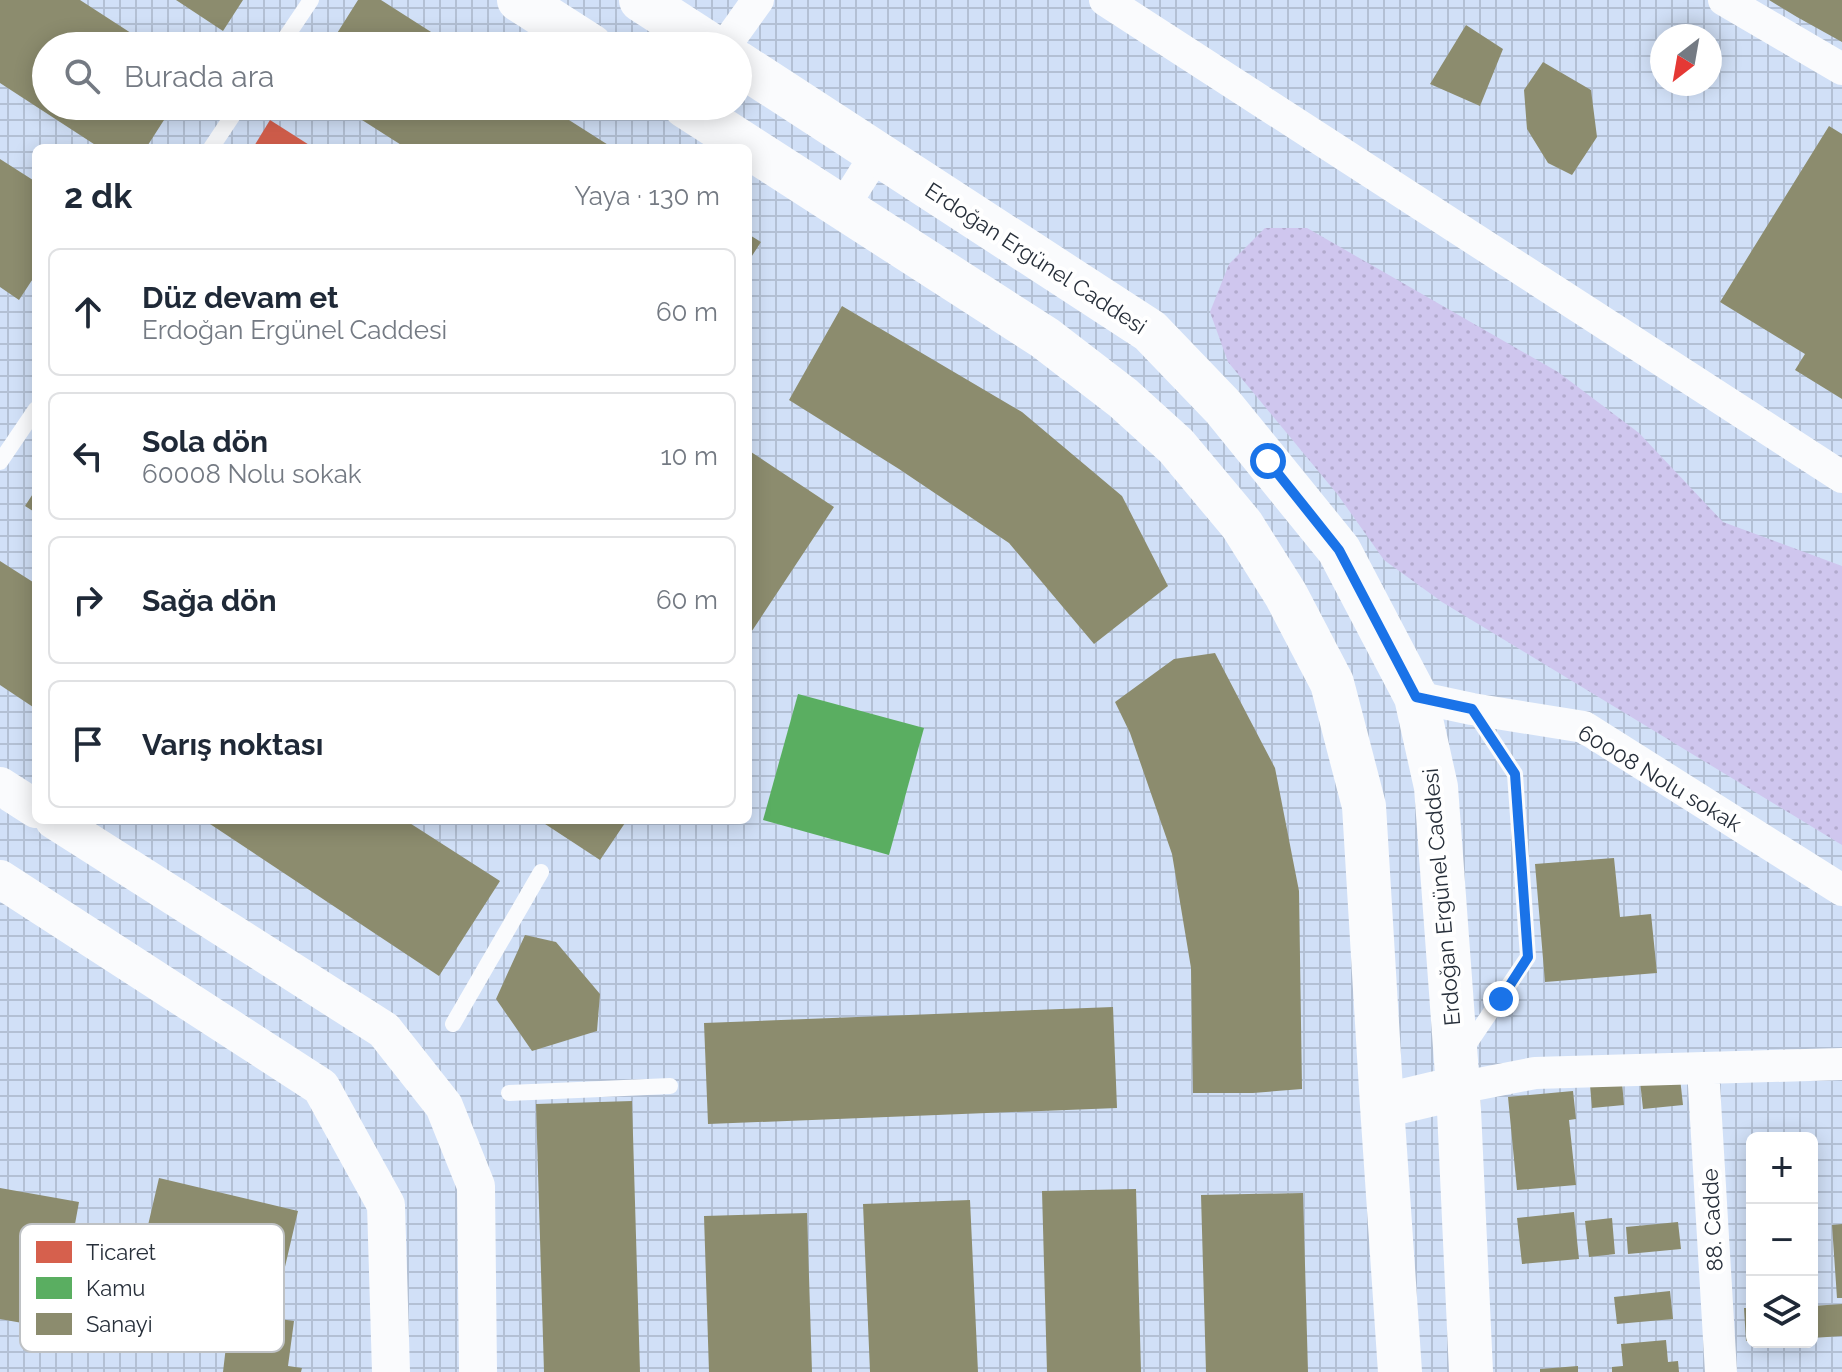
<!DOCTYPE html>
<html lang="tr">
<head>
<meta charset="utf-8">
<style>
	:root { --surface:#fff; --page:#f6f6f7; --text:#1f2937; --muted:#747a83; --line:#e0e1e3 }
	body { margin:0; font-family:Raleway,sans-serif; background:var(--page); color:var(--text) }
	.controls { position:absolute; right:24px; bottom:24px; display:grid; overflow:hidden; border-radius:12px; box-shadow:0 4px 20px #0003 }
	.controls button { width:72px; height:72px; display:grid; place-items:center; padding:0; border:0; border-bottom:2px solid var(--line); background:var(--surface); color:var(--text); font:40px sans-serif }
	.compass { position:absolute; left:1650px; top:24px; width:72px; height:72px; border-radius:50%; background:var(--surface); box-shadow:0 4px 20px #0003; rotate:211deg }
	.stop { position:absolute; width:24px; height:24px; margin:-18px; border:6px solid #1a73e8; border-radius:50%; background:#fff }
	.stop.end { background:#1a73e8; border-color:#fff; box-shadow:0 2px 8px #0008 }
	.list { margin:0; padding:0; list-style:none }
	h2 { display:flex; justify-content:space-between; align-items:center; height:104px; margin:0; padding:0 32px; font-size:34px }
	h2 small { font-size:26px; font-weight:400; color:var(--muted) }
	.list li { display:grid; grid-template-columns:52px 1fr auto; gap:24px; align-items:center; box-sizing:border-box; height:128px; margin:0 16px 16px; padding:0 16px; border:2px solid var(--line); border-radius:12px }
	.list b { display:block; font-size:30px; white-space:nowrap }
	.list p { margin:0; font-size:26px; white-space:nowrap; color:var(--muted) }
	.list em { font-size:26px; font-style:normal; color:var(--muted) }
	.icon { flex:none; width:44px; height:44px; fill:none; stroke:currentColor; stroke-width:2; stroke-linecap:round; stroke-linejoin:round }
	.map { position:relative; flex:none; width:1842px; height:1372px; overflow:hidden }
	.search { position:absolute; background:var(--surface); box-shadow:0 4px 20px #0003; left:32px; top:32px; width:720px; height:88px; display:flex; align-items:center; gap:20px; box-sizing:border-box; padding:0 28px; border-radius:44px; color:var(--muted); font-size:30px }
	.panel { position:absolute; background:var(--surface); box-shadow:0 4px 20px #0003; left:32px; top:144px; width:720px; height:680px; border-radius:12px }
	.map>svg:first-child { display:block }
	.industrial { fill:url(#industrial-grid); fill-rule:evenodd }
	.park { fill:url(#park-dots) }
	.shops { fill:#d6604d }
	.public { fill:#5aae61 }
	.industry { fill:#8c8c6e }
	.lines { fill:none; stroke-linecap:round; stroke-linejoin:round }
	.service { stroke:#fafbfd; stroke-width:16 }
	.minor { stroke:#fafbfd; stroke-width:32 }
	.tertiary { stroke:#fafbfd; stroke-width:38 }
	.secondary { stroke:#fafbfd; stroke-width:44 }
	.route { stroke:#1a73e8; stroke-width:10 }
	.labels { text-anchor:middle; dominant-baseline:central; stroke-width:8; stroke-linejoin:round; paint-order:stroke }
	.street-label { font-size:22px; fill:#272f3a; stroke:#fff }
	.key { fill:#fff; stroke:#bec1c4; stroke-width:2 }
	.key-label { font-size:22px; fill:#272f3a }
</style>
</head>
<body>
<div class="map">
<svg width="1842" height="1372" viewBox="0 0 1842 1372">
	<defs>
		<pattern id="industrial-grid" width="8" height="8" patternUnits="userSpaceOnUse" patternTransform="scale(2)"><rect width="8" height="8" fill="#d1e0f7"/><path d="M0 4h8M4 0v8" fill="none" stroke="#b3c0d4"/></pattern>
		<pattern id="park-dots" width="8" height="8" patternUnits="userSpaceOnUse" patternTransform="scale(2)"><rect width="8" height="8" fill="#cfc6ee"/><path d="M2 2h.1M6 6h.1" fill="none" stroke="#b2aacd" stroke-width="1.8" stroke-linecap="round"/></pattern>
	</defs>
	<rect width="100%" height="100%" fill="#dde6f4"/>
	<path class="industrial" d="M0,0H1842V1372H0ZM1662,36H1710V84H1662ZM46,46H738V106H46ZM36,148H748V820H36ZM1752,1138H1812V1342H1752Z"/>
	<path class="park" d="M1265,228H1307L1558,372L1639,433L1723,522L1842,566V845L1442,602L1384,560L1338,495L1228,362L1210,312L1229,264Z"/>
	<path class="shops" d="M270,120L314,148H253Z"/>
	<path class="public" d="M798,694L924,728L889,855L763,820Z"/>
	<path class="industry" d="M0,0H80L151,46H46V106H173L146,148H100L0,83Z
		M176,0H243L223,31Z
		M358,0H381L453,46H329Z
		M1769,0H1842V42L1797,17Z
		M1466,25L1503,49L1480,106L1430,84Z
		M1543,62L1591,90L1597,137L1572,175L1548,163L1527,129L1524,90Z
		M340,106H547L613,148H406Z
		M1829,126L1842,134V399L1795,370L1805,354L1720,302Z
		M0,159L36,182V274L19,300L0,287Z
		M748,234L761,242L748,262Z
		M842,306L1022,412L1122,496L1168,586L1094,644L1009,543L899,469L789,400Z
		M748,450L834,507L748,637Z
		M36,489V513L25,506Z
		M0,561L36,584V709L0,685Z
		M1215,653L1275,768L1299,891L1302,1089L1253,1093H1193L1191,968L1172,854L1130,733L1115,702L1174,659Z
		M204,820H405L500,881L439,976Z
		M539,820H627L600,860Z
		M1614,858L1620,917L1651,914L1657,973L1545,982L1535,864Z
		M525,935L556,942L600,994L597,1031L532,1051L496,999Z
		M1113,1007L1117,1108L708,1124L704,1023Z
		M1680,1078L1683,1105L1643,1109L1640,1081Z
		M1622,1082L1624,1105L1592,1108L1590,1085Z
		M1573,1091L1576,1119L1569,1120L1576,1185L1517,1190L1508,1097Z
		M632,1101L640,1372H544L536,1104Z
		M159,1178L298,1211L281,1284L142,1251Z
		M0,1188L79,1202L56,1329L0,1319Z
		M1136,1189L1141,1372H1047L1042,1191Z
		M1303,1193L1308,1372H1206L1201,1195Z
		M970,1200L978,1372H870L863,1204Z
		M1574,1212L1579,1259L1522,1264L1517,1218Z
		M807,1213L812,1372H709L704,1216Z
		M1612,1218L1615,1254L1589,1257L1585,1221Z
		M1678,1222L1681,1249L1628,1254L1626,1227Z
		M1842,1224V1298H1837L1832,1225Z
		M1670,1291L1673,1319L1617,1324L1614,1297Z
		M1842,1304V1336L1812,1338V1306Z
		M1744,1308H1752V1340L1746,1341Z
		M230,1312L294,1321L288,1366L302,1368L301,1372H223Z
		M1666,1340L1668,1362L1678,1361L1679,1372H1612V1367L1623,1366L1621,1344Z
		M1578,1366V1372H1540V1369Z"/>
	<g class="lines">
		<path class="service" d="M280,46L311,0
			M211,148L239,106
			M0,462L36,409
			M453,1024L541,872
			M1463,1053L1528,957L1515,774L1472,709
			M509,1093L670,1086"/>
		<path class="minor" d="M1105,0L1842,477
			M1724,0L1842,69
			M725,46L758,0
			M843,207L877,153
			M1416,697L1472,709L1584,727L1842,890
			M1703,1068L1721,1372
			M1458,1088L1535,1073L1842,1064"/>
		<path class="tertiary" d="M0,786L36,809
			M54,820L384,1030L444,1106L476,1186L478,1372
			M0,879L321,1087L386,1205L391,1372"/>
		<path class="secondary" d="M519,0L591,46
			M641,0L712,46
			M738,63L1150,331L1223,407L1339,550L1416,697L1436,787L1458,1088L1471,1372
			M685,106L1045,338L1123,398L1176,446L1242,525L1286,595L1332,683L1364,806L1382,1106L1400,1372
			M1382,1106L1458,1088"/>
	</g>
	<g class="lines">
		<path class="route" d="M1268,461L1339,550L1416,697L1472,709L1515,774L1528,957L1501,999"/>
	</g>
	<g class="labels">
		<g class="street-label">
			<text transform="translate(1036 258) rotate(33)">Erdoğan Ergünel Caddesi</text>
			<text transform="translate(1660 778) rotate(31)">60008 Nolu sokak</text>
			<text transform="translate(1441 897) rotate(-95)">Erdoğan Ergünel Caddesi</text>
			<text transform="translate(1712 1220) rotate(-93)">88. Cadde</text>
		</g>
	</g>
	<rect x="20" y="1224" width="264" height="128" rx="12" class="key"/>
	<rect x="36" y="1241" width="36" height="22" fill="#d6604d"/>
	<rect x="36" y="1277" width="36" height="22" fill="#5aae61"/>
	<rect x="36" y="1313" width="36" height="22" fill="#8c8c6e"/>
	<g class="key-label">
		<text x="86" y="1260">Ticaret</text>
		<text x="86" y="1296">Kamu</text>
		<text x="86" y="1332">Sanayi</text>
	</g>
</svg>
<div class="controls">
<button>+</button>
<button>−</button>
<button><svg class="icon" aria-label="layers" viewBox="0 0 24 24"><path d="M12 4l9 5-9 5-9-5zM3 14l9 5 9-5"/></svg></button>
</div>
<svg class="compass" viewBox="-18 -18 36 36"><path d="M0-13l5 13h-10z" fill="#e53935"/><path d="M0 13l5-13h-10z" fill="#747a83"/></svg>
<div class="stop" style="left:1268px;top:461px"></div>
<div class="stop end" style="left:1501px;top:999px"></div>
<div class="search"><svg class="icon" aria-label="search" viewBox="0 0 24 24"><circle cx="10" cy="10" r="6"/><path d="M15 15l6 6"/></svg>Burada ara</div>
<section class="panel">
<h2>2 dk<small>Yaya · 130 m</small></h2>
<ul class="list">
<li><svg class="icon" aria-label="ahead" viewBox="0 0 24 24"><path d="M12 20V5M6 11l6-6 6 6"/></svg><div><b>Düz devam et</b><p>Erdoğan Ergünel Caddesi</p></div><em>60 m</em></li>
<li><svg class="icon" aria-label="left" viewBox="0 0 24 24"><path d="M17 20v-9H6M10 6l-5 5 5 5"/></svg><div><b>Sola dön</b><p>60008 Nolu sokak</p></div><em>10 m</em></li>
<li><svg class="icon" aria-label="right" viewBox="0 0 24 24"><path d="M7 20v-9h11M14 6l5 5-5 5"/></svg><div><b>Sağa dön</b></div><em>60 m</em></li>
<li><svg class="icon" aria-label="arrive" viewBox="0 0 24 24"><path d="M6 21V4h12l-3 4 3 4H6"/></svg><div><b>Varış noktası</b></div></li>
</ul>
</section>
</div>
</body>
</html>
